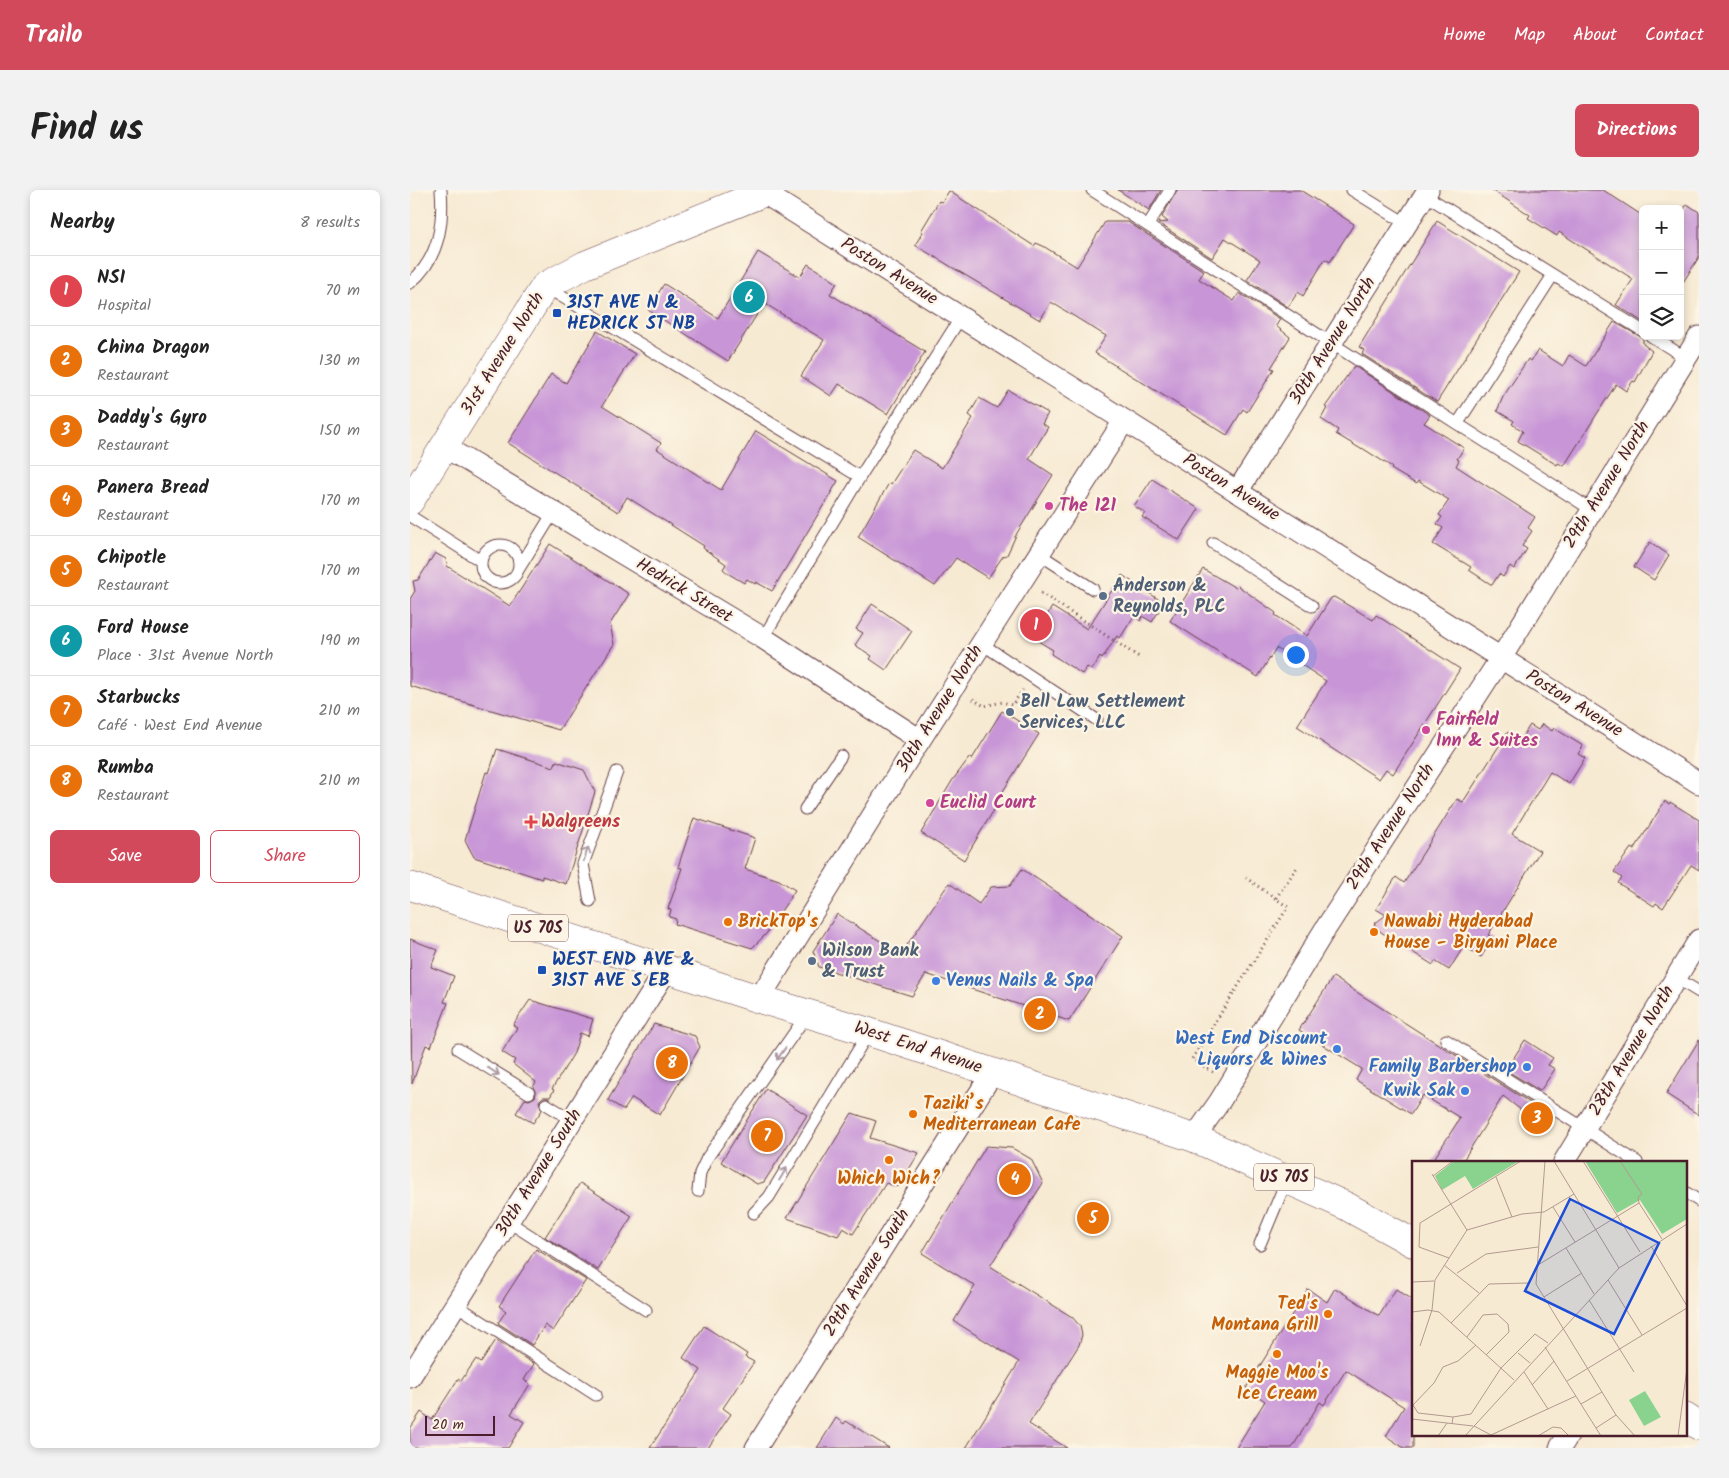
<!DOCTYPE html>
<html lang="en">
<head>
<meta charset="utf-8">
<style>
	:root { --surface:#fff; --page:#f2f2f2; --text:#222; --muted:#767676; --line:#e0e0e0; --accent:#d1495b }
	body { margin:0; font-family:Kalam,sans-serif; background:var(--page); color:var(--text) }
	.controls { position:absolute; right:15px; top:15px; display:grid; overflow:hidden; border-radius:8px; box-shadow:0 2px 8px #0003 }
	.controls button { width:45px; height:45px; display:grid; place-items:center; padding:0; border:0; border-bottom:1px solid var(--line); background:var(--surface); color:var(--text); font:25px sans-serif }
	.scale { position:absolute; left:15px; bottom:12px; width:70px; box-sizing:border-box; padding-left:5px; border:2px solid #4a1f2b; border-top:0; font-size:14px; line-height:18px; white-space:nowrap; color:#4a1f2b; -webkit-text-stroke:4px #fcf5e5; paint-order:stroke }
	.you { position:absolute; left:885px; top:464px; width:18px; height:18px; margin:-12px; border:4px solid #fff; border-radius:50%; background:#1a73e8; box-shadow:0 0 0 8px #1a73e833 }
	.badge { display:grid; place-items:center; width:32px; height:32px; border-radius:50%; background:var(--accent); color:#fff; font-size:16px; font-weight:700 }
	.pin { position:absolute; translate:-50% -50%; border:2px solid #fff; box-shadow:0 1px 5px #0006 }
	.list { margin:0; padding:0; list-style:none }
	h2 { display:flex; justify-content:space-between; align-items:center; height:65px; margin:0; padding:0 20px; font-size:21px }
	h2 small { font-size:16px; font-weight:400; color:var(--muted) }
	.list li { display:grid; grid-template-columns:32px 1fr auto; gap:15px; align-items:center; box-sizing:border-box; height:70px; padding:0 20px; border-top:1px solid var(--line) }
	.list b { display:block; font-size:19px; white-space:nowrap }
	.list p { margin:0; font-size:16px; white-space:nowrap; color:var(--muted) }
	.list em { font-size:16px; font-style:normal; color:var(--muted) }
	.actions { display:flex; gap:10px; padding:15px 20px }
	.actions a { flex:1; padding:11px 0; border:1px solid var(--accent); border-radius:8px; text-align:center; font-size:18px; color:var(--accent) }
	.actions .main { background:var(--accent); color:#fff }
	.icon { flex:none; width:28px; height:28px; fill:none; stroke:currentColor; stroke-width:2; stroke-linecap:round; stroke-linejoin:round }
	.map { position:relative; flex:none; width:1289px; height:1258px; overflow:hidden; border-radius:8px }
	header { display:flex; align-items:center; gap:30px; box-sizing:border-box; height:70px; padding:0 25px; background:var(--accent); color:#fff }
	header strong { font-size:24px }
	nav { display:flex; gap:28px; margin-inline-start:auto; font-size:18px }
	.intro { display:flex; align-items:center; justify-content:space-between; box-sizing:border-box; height:120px; padding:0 30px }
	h1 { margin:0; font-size:35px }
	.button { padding:12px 22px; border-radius:8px; background:var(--accent); color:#fff; font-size:18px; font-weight:700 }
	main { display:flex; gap:30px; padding:0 30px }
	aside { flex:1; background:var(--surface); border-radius:8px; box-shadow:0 2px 8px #0003 }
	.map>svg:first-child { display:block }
	.building { fill:#c895d7 }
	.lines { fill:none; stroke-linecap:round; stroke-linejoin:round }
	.lane-casing { stroke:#643d44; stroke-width:13 }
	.street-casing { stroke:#643d44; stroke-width:23 }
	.secondary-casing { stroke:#643d44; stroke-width:29 }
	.primary-casing { stroke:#643d44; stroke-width:29 }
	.path { stroke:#643d44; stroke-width:3; stroke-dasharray:1 4; stroke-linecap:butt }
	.lane { stroke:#fff; stroke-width:11 }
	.street { stroke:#fff; stroke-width:21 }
	.secondary { stroke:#fff; stroke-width:28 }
	.primary { stroke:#fff; stroke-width:28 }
	.oneway { stroke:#ae9aa0 }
	.transit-dot { fill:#1a4fb4; stroke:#fcf5e5; stroke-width:2 }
	.hotel-dot { fill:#d1479c; stroke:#fcf5e5; stroke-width:2 }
	.service-dot { fill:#5c6f8a; stroke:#fcf5e5; stroke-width:2 }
	.health-dot { fill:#e0444e; stroke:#fcf5e5; stroke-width:2 }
	.food-dot { fill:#e8710a; stroke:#fcf5e5; stroke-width:2 }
	.shop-dot { fill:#3f7fe0; stroke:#fcf5e5; stroke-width:2 }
	.labels { text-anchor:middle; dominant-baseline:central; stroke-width:4.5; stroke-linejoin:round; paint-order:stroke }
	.shield { fill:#fcf5e5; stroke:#7f5f63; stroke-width:1 }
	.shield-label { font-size:16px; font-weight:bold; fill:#4a1f2b }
	.street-label { font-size:18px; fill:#4a1f2b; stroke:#fcf5e5 }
	.transit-label { font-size:18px; font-weight:bold; fill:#164399; stroke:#fcf5e5; text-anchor:start }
	.hotel-label { font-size:18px; font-weight:bold; fill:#b23c85; stroke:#fcf5e5; text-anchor:start }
	.service-label { font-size:18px; font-weight:bold; fill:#4e5e75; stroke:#fcf5e5; text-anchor:start }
	.health-label { font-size:18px; font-weight:bold; fill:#be3a42; stroke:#fcf5e5; text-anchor:start }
	.food-label { font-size:18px; font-weight:bold; fill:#c56008; stroke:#fcf5e5; text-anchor:start }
	.shop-label { font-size:18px; font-weight:bold; fill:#366cbe; stroke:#fcf5e5; text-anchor:end }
	.inset-road { fill:none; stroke:#b29990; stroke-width:1 }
	.view { fill:#1d4ed8; fill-opacity:0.15; stroke:#1d4ed8; stroke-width:2.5 }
	.inset-edge { fill:none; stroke:#4a1f2b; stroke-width:2.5 }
</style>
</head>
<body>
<header>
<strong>Trailo</strong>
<nav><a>Home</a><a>Map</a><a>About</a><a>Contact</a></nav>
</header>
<div class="intro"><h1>Find us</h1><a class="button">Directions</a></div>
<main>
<aside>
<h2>Nearby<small>8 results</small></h2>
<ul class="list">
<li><span class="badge" style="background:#e0444e">1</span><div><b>NSI</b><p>Hospital</p></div><em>70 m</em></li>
<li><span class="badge" style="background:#e8710a">2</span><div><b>China Dragon</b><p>Restaurant</p></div><em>130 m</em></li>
<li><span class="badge" style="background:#e8710a">3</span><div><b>Daddy's Gyro</b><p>Restaurant</p></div><em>150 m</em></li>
<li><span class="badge" style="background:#e8710a">4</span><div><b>Panera Bread</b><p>Restaurant</p></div><em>170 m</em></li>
<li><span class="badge" style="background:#e8710a">5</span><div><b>Chipotle</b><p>Restaurant</p></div><em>170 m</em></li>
<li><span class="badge" style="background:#0f9aa8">6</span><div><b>Ford House</b><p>Place · 31st Avenue North</p></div><em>190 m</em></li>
<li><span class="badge" style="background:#e8710a">7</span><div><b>Starbucks</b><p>Café · West End Avenue</p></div><em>210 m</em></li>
<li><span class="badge" style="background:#e8710a">8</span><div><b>Rumba</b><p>Restaurant</p></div><em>210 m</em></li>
</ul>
<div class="actions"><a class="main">Save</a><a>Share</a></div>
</aside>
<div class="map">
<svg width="1289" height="1258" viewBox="0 0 1289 1258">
	<rect width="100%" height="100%" fill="#fcf5e5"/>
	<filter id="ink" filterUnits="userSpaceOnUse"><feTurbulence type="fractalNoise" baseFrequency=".02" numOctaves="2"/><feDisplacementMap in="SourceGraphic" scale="10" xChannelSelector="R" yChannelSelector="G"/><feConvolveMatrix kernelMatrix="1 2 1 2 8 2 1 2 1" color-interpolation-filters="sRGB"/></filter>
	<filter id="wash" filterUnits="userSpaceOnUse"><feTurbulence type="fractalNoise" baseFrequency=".0096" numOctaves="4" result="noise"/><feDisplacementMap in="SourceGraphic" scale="20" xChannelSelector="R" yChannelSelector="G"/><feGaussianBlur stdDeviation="1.12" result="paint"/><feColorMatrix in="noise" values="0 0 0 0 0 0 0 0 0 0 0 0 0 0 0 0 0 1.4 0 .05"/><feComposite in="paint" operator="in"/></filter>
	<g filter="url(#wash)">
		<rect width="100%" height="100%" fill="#f7ead3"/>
		<g id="blocks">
			<path class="building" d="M708,0H751L739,20Z
				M767,0H890L944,34L920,72L915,69L893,106L888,102L878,117L837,90L850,70L815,48L802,68L748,33L758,32L752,27Z
				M1082,0H1193L1233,26V132L1206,115L1223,89L1149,42L1147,46L1118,28L1120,25Z
				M539,1L624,56L626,53L633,56L667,77L695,32H718L794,81L789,89L824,111L829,103L870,129L866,136L880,147L861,178L864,179L837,222L833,219L817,245L685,163L696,146L641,112L630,130L505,55L513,42L511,41L529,11L532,12Z
				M1277,14L1289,22V67L1270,97V26Z
				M1027,31L1109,82L1027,212L952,164L954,160L949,157Z
				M348,62L390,87L398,74L427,93L420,104L515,162L478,224L429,194L421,206L391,186L414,150L354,113L318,171L238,120L254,94L308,128Z
				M1204,132L1233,148V154L1242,161L1225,192L1223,191L1216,201L1206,194L1154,276L1148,273L1147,275L1108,251L1113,241L1102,234L1104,231L1087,221L1093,207L1118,169L1121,171L1128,160L1153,176L1159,165L1176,176Z
				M187,141L225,164L192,216L251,253L247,259L311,300L346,241L428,291L362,401L346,392L345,394L337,389L334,393L319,384L313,379L316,374L293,358L294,356L217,307L208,322L98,253L141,184L156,193Z
				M944,176L1020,225L1014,233L1054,258L1047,269L1049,270L1046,276L1125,327L1118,338L1122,341L1112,356L1117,359L1104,379L1100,376L1093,387L1089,384L1082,395L1059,380L1061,377L1023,354L1033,338L1027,334L1032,327L1029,325L1039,310L1008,291L1006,294L981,279L982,277L952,258L951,259L926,244L928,240L911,229L917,218L915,217Z
				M598,200L638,223L632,234L638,237L619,269L643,285L607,343L597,365L593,366L578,388L546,368L525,396L448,347L479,293L481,294L503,260L532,278L563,228L559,225L569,208L587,218Z
				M742,289L789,319L769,350L732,327L735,323L724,316Z
				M1240,352L1259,365L1244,390L1224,377Z
				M140,354L219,404L200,434L204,454L149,540L0,496V409L5,401L3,391L8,390L25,363L36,369L37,376L100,416Z
				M793,379L826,398L828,396L866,423L865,425L897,446L921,408L924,407L963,430L966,425L1050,479L983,584L976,579L969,589L887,536L916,491L866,458L848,487L760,431Z
				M712,385L754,413L742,432L732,426L730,431L724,426L710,448L707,446L692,469L690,467L682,480L677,477L672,484L641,464L643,460L623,448L642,417L677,439Z
				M462,414L502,441L476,480L460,469L462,466L445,455L453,443L446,439Z
				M592,521L629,544L583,617L585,618L554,670L511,643L542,591L559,568L562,569Z
				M1132,534L1142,541L1144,538L1173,556L1168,564L1175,568L1159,594L1140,582L1102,644L1130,661L1078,745L1083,748L1071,767L1054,756L1039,780L1025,771L1023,775L971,742L964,734L976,725L966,719L986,687L994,693L1047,609L1053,612L1098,542L1110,550L1120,535L1128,540Z
				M87,559L144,577L146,571L174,580L185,602L156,694L132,686V689L64,667L55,650L76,582L79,583Z
				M1255,611L1259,614L1260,612L1289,630V680L1281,675L1253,718L1246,713L1244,716L1208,693L1212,688L1204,682L1221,658L1224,660Z
				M284,628L345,648L335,679L369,690L385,700L356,744L342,758L265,734L266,729L259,727L261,720L258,719L272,678L268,677Z
				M612,679L713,746L659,831L516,784L502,806L409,777L403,761L427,724L491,764L539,693L569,714L581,697L600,696Z
				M0,749L28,760L21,777L44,786L34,812L38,813L21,857L16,855L2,894Z
				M923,787L1122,914L1116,924L1093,906L1052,972H1022L1050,928L1013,905L1001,924L946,890L952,879L889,840Z
				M120,810L183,829L178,846L170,843L164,863L142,899L144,900L140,907H133L129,911L132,920L123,933L106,923L115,909L119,910L125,907L126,903L123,897L126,892L103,874L105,870L92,862L107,838L103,835Z
				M244,834L285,846L290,857L250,925L222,908L214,920L198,910Z
				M1115,850L1143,868L1138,875L1145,879L1130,901L1096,880Z
				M1289,850V925L1256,904Z
				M356,899L397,925L354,992L347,994L311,972Z
				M442,923L466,931L460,948L509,963L488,997L476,993L443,1044L433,1038L428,1046L377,1028Z
				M576,956L602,958L621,969L633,993L580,1076L662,1127L670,1136L672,1145L669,1155L619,1234L657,1258H556L609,1172L544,1131L565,1096L512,1063Z
				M170,993L222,1026L188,1080L135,1047Z
				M126,1059L176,1090L143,1141L135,1135L122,1155L88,1133L96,1121L89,1116Z
				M925,1098L969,1126L986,1099L1003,1110V1258H994L976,1246L994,1217L936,1180L914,1215L910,1212L882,1258H826L855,1211L836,1198L898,1099L917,1112Z
				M294,1136L337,1164L335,1167L344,1172L313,1218L321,1224L298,1258H240L291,1180L273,1168Z
				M86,1150L124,1174L114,1190L120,1194L101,1224L114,1232L98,1258H0V1239L11,1222L22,1230L48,1189L51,1191L66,1169L71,1173Z
				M426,1228L434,1234L436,1231L479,1258H407Z"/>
		</g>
	</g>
	<g filter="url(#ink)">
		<use href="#blocks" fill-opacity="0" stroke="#643d44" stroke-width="1"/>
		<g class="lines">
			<defs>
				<path id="lane" d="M682,0L1182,320
					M942,0L997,34
					M1015,5L1233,141
					M738,35L760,0
					M0,93C28,70 34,35 31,0
					M136,97L450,287
					M1241,146L1276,168
					M1048,233L1143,85
					M0,326L71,371
					M803,353L902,416
					M71 374a19 19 0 1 1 38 0a19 19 0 1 1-38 0Z
					M629,364L683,399
					M108,380L143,323
					M353,448L450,287L551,127
					M572,454L687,530
					M395,619L431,566
					M180,711L173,674L207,582
					M1266,788L1289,802
					M1036,850L1227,972
					M48,859L119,903
					M136,914L162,930
					M288,1001L290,983L297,968L398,823
					M1275,1002L1289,1011
					M344,1023L359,1007L459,842
					M99,1032L236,1120
					M850,1054L877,989
					M46,1115L186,1205"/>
				<path id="street" d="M354,3L1289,593
					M35,257L353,448L510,550
					M827,302L1018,0
					M349,809L499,567L714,231
					M784,948L810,911L914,741L1091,468L1289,147
					M1154,972L1289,750
					M0,1187L257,779
					M346,1258L583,882
					M1150,1258L1159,1244"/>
				<path id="secondary" d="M0,311L135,96L175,75L360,0"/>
				<path id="primary" d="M0,696L349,809L459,842L784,948L936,1016L1003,1053
					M1275,1227L1289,1236"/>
			</defs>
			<use href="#lane" class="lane-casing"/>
			<use href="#street" class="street-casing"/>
			<use href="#secondary" class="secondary-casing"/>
			<use href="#primary" class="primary-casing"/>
			<path class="path" d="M631,403L729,467
				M563,509L574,516L593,512L602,515L613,500
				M866,708L888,676
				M803,882L782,869L878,717L836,688"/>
			<use href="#lane" class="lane"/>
			<use href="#street" class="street"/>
			<use href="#secondary" class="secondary"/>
			<use href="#primary" class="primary"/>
		</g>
		<defs><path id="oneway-shaft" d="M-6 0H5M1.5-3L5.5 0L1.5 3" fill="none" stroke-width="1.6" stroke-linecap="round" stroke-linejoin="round" transform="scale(1.25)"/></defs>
		<g class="oneway">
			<use href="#oneway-shaft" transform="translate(176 664) rotate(-72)"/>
			<use href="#oneway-shaft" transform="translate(371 864) rotate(125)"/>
			<use href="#oneway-shaft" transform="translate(83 881) rotate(32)"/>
			<use href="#oneway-shaft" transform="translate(373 984) rotate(-59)"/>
		</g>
	</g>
	<g class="transit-dot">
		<rect x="142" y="118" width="10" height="10" rx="2.5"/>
		<rect x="127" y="775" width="10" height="10" rx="2.5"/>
	</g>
	<g class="hotel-dot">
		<circle cx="639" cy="316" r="5"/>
		<circle cx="1016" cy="540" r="5"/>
		<circle cx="520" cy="613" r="5"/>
	</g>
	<g class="service-dot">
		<circle cx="693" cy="406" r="5"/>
		<circle cx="600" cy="522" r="5"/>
		<circle cx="402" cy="771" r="5"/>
	</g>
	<path class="health-dot" d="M118.5 624.5h5v5h5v5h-5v5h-5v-5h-5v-5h5z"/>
	<g class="food-dot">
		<circle cx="318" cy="732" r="5"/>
		<circle cx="964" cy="742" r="5"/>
		<circle cx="503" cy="924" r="5"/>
		<circle cx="479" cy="970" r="5"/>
		<circle cx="918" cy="1124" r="5"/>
		<circle cx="867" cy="1164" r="5"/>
	</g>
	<g class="shop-dot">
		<circle cx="526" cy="791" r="5"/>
		<circle cx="927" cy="859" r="5"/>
		<circle cx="1117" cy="877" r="5"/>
		<circle cx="1055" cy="901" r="5"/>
	</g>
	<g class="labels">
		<g class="shield">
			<rect x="98" y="724.5" width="60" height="27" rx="4"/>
			<rect x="844" y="973.5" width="60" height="27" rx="4"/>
		</g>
		<g class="shield-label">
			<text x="128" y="738">US 70S</text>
			<text x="874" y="987">US 70S</text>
		</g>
		<g class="street-label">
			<text transform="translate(479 82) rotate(32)">Poston Avenue</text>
			<text transform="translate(923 151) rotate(-58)">30th Avenue North</text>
			<text transform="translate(93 164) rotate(-58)">31st Avenue North</text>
			<text transform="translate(1197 295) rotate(-58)">29th Avenue North</text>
			<text transform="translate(821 298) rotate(32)">Poston Avenue</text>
			<text transform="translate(274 401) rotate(31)">Hedrick Street</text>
			<text transform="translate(1164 514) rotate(32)">Poston Avenue</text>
			<text transform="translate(530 519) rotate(-58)">30th Avenue North</text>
			<text transform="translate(981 637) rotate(-57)">29th Avenue North</text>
			<text transform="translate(508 858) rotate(18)">West End Avenue</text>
			<text transform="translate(1222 861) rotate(-59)">28th Avenue North</text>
			<text transform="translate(129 983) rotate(-58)">30th Avenue South</text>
			<text transform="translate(457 1083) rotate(-58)">29th Avenue South</text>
		</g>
		<g class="transit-label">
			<text x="157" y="113">31ST AVE N &amp;<tspan x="157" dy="21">HEDRICK ST NB</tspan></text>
			<text x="142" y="770">WEST END AVE &amp;<tspan x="142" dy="21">31ST AVE S EB</tspan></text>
		</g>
		<g class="hotel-label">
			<text x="649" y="316">The 121</text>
			<text x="1026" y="530">Fairfield<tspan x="1026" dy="21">Inn &amp; Suites</tspan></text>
			<text x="530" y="613">Euclid Court</text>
		</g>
		<g class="service-label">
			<text x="703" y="396">Anderson &amp;<tspan x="703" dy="21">Reynolds, PLC</tspan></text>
			<text x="610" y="512">Bell Law Settlement<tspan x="610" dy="21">Services, LLC</tspan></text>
			<text x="412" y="761">Wilson Bank<tspan x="412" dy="21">&amp; Trust</tspan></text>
		</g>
		<g class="health-label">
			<text x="131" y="632">Walgreens</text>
		</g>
		<g class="food-label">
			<text x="328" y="732">BrickTop's</text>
			<text x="974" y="732">Nawabi Hyderabad<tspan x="974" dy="21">House - Biryani Place</tspan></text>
			<text x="513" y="914">Taziki’s<tspan x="513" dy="21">Mediterranean Cafe</tspan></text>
			<text x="479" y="989" text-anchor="middle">Which Wich?</text>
			<text x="908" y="1114" text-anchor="end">Ted's<tspan x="908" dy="21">Montana Grill</tspan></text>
			<text x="867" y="1183" text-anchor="middle">Maggie Moo's<tspan x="867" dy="21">Ice Cream</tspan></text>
		</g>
		<g class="shop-label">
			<text x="536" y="791" text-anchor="start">Venus Nails &amp; Spa</text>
			<text x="917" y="849">West End Discount<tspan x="917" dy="21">Liquors &amp; Wines</tspan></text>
			<text x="1107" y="877">Family Barbershop</text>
			<text x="1045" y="901">Kwik Sak</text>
		</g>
	</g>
	<g transform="translate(1002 971)">
		<rect width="275" height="275" fill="#f7ead3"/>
		<path d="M42,0H107L61,28L53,15L30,29L23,15ZM173,0H275V58L250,73L228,39L205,52Z" fill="#8ad38f"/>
		<path d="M233,230L249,256L232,265L217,239Z" fill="#8ad38f"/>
		<path class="inset-road" d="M133,0L124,123L204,254L223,275M142,0L207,107M171,0L228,91M208,0L230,33L226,36L227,42L250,78M20,13L55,69M21,15L41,0M84,16L100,56M141,46L163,81M239,85L275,145M154,87L182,133M37,97L7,86L8,62L109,0M32,104L67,132M126,104L227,42M45,112L74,93L126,86M196,119L230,174M0,121L22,120M132,136L170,112M177,139L222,211M0,151L16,149L27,151L102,219M39,162L77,123L116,122M55,176L71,154L85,153L96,163L97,171L74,194M8,185L20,149L23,119L55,69L110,53L132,51L162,33M133,186L189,275M106,192L118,202M112,211L136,248M155,220L275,147M120,224L142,200M169,243L190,231M41,256L6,252L1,244L22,222L31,206L46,200L64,184M0,258L61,265M40,263L41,256L59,253L89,207L123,173L136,182M62,265L79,274M184,267L204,254M79,274L164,235M26,275L35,262M53,275L207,107L275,63M126,275L141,266L149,267L157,275M266,275L275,207"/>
		<path class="view" d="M158,38L247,82L202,173L113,130Z"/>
		<rect width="275" height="275" class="inset-edge"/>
	</g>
</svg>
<div class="controls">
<button>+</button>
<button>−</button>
<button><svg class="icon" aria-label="layers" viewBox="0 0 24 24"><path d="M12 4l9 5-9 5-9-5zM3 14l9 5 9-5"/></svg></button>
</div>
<div class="scale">20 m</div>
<div class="you"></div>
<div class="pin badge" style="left:626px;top:435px;background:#e0444e">1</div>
<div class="pin badge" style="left:630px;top:824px;background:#e8710a">2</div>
<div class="pin badge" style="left:1127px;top:928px;background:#e8710a">3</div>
<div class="pin badge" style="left:605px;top:989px;background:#e8710a">4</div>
<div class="pin badge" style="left:683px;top:1028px;background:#e8710a">5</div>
<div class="pin badge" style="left:339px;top:107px;background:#0f9aa8">6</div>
<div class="pin badge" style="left:357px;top:946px;background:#e8710a">7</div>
<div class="pin badge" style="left:262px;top:873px;background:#e8710a">8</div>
</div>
</main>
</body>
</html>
